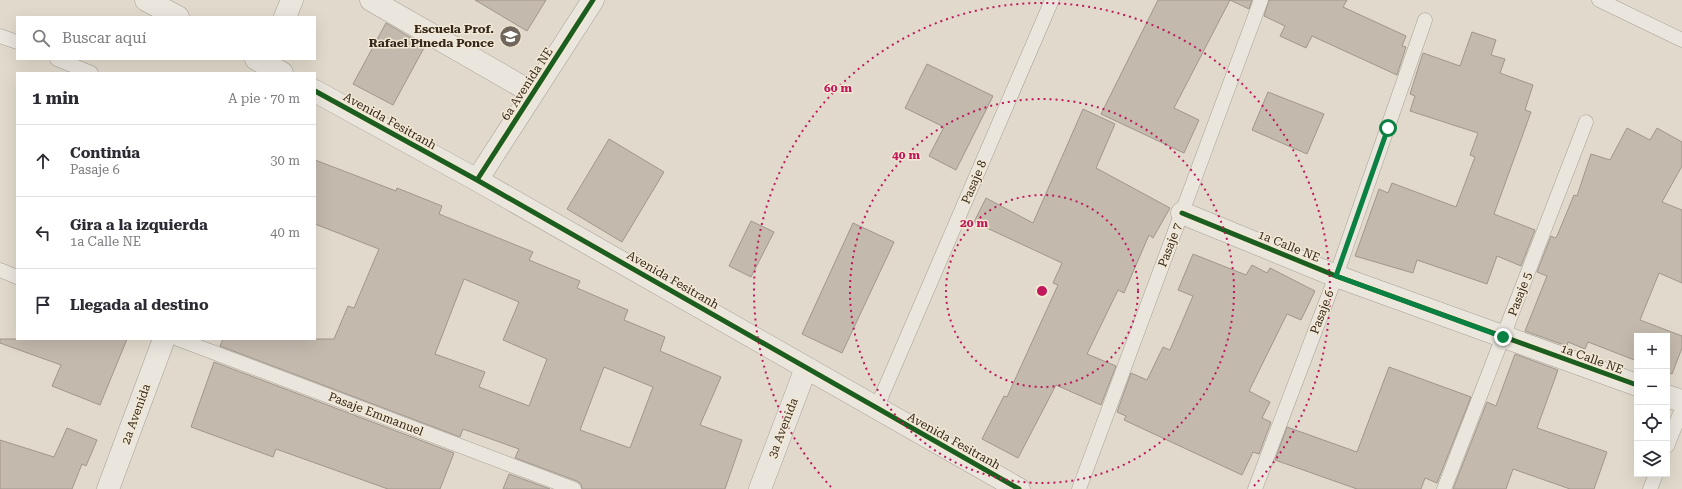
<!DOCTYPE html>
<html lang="es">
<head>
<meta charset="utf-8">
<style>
	:root { --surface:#fff; --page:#f7f7f7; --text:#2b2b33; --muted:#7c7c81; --line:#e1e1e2 }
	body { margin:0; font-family:"Roboto Serif",serif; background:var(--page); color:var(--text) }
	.controls { position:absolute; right:12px; bottom:12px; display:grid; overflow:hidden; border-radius:0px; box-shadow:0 4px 16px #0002 }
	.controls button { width:36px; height:36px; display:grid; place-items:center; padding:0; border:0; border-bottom:1px solid var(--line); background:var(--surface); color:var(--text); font:20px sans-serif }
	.stop { position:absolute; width:12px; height:12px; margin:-9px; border:3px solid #0b8043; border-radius:50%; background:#fff }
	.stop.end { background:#0b8043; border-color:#fff; box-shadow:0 1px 4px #0008 }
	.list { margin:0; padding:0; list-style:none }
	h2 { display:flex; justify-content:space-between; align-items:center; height:52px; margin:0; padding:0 16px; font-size:17px }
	h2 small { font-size:13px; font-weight:400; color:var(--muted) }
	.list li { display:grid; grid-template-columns:26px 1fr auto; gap:12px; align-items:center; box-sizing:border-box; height:72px; padding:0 16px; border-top:1px solid var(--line) }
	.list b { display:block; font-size:15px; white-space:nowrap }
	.list p { margin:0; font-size:13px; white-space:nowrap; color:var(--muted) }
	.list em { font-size:13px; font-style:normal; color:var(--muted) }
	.icon { flex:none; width:22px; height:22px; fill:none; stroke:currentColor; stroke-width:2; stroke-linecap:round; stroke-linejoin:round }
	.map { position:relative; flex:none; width:1682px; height:489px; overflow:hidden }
	.search { position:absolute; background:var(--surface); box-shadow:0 4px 16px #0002; left:16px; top:16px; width:300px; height:44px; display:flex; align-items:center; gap:10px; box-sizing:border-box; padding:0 14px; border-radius:0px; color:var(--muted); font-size:15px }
	.panel { position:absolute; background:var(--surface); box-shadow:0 4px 16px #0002; left:16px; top:72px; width:300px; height:268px; border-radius:0px }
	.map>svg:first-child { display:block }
	.building { fill:#c4b9ad; stroke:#a1968c; fill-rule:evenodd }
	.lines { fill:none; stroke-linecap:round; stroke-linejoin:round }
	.lane-casing { stroke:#a69f95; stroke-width:15 }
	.street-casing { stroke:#a69f95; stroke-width:23 }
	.lane { stroke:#eae5dd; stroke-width:14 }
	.street { stroke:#eae5dd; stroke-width:22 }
	.cycleway-casing { stroke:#f2e8d3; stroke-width:8 }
	.cycleway { stroke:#1b5e20; stroke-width:5 }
	.route { stroke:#0b8043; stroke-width:5 }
	.ring { fill:none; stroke:#c2185b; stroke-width:2; stroke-dasharray:2 4 }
	.labels { text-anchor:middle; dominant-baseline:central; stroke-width:3; stroke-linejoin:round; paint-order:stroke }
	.poi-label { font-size:12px; font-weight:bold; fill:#34281f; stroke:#f2e8d3; text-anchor:end }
	.street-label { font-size:12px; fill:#34281f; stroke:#f2e8d3 }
	.centre { fill:#c2185b; stroke:#f2e8d3; stroke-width:2 }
	.ring-label { font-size:12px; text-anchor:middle; font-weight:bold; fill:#c2185b; stroke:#f2e8d3; stroke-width:3; stroke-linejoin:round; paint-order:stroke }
</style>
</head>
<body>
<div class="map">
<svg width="1682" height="489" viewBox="0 0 1682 489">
	<rect width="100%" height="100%" fill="#e1dacc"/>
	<path class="building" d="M475,0H546L527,31Z
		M1158,0H1252L1249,9L1230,0L1174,108L1199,120L1184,153L1101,114Z
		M1269,0H1347L1343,7L1406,36L1402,46L1406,47L1397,75L1312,36L1306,48L1280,36L1285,26L1264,16Z
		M386,23L425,46L393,105L353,84Z
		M1472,32L1496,40L1491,55L1505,59L1500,73L1533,85L1525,110L1531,112L1494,214L1535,230L1521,266L1497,256L1487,284L1417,260L1413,273L1355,256L1379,189L1388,193L1392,183L1456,207L1475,157L1470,155L1478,133L1410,111L1415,96L1410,94L1423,53L1460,66Z
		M927,64L993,96L956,170L929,156L944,127L905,108Z
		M1268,92L1324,114L1307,154L1252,130Z
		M1083,109L1115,124L1096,168L1170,208L1153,238L1149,235L1124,293L1118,290L1087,354L1116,366L1101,405L1056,385L1018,458L982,439L1004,396L1007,397L1058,285L1053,283L1062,263L974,222L986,198L1033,223Z
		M1627,128L1650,140L1657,128L1682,142V166L1662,202L1682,210V283L1659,273L1640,320L1682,336V348L1672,374L1667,372V336H1637V361L1588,342L1585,349L1568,342L1567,346L1525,331L1547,276L1537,272L1551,236L1555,238L1557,236L1574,195L1577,196L1591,154L1610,160Z
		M609,139L664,172L622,242L567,209Z
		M315,160L396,191L397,188L442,206L439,214L533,252L529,260L580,281L577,288L628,310L624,320L665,337L660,351L721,377L700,425L742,440L725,489H582L581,484L577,481L515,458L519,449L463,429L460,437L220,346L223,339H334L348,306L354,308L379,249L315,224ZM464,279L519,302L503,340L547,359L529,406L479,387L485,372L435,354ZM604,367L653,387L630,448L580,430Z
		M751,221L774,232L751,277L729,266Z
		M853,223L894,242L842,353L802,334Z
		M1193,254L1246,275L1252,265L1267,273L1270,268L1315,291L1301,320L1287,314L1249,391L1270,402L1262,418L1271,422L1259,454L1253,452L1242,475L1124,420L1126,416L1117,412L1131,373L1147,380L1163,347L1170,350L1193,296L1178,290Z
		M0,339H127L100,405L52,386L61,365L0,343Z
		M1515,354L1558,370L1537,428L1607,452L1594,489H1570L1513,469L1506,489H1453L1487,402L1496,406Z
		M214,362L454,453L440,489H388L276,449L273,457L191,427Z
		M1389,367L1471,397L1437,483L1425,478L1421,489H1357L1275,460L1287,427L1357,452Z
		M67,428L97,440L86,466L82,464L72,489H0V440L54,457Z
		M509,474L550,489H503Z"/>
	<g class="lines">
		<defs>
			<path id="lane" d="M1599,0L1682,40
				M0,36L17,42
				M57,59L91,73
				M0,270L17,277
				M178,339L574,489
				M876,409L1052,0
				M1667,446L1682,409
				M1079,489L1261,0
				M1255,489L1336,276L1425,20
				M1444,489L1586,122
				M1650,489L1656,474"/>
			<path id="street" d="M146,0L178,17
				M371,0L533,93
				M285,17L292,0
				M256,59L282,73
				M315,91L477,180L1019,489
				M477,180L593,0
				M1182,213L1336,276L1637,385
				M1667,396L1682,401
				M108,489L164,339
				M760,489L806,368"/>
		</defs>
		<use href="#lane" class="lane-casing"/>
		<use href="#street" class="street-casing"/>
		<use href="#lane" class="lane"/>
		<use href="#street" class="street"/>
		<defs>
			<path id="cycleway" d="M315,91L477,180L1019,489
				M477,180L593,0
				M1182,213L1336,276L1637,385"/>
		</defs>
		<use href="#cycleway" class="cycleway-casing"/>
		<use href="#cycleway" class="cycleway"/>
	</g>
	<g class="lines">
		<path class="route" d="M1388,128L1336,276L1503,337"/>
	</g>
	<g class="ring">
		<circle cx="1042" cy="291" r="96"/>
		<circle cx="1042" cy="291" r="192"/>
		<path d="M831 487A288 288 0 1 1 1253 487"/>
	</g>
	<defs>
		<symbol id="school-disc" viewBox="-11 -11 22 22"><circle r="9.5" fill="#71665c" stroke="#f2e8d3"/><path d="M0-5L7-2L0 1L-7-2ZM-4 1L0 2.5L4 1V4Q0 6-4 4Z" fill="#fff"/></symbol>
	</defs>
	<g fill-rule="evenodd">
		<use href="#school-disc" x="498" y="24" width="25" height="25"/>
	</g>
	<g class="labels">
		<g class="poi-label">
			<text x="494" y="29">Escuela Prof.<tspan x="494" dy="14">Rafael Pineda Ponce</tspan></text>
		</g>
		<g class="street-label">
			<text transform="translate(527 84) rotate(-57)">6a Avenida NE</text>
			<text transform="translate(390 121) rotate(29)">Avenida Fesitranh</text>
			<text transform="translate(974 182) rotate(-67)">Pasaje 8</text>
			<text transform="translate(1170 245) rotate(-69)">Pasaje 7</text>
			<text transform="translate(1289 246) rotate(22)">1a Calle NE</text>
			<text transform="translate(673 280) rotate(30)">Avenida Fesitranh</text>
			<text transform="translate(1520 294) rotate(-69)">Pasaje 5</text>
			<text transform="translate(1322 312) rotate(-69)">Pasaje 6</text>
			<text transform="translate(1592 359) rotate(20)">1a Calle NE</text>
			<text transform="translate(136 414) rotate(-70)">2a Avenida</text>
			<text transform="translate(376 414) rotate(21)">Pasaje Emmanuel</text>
			<text transform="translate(783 428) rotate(-69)">3a Avenida</text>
			<text transform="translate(954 441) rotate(29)">Avenida Fesitranh</text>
		</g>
	</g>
	<circle cx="1042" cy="291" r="6" class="centre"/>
	<g class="ring-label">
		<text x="838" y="92">60 m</text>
		<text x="906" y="159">40 m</text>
		<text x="974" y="227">20 m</text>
	</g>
</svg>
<div class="controls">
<button>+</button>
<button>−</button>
<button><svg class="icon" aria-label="locate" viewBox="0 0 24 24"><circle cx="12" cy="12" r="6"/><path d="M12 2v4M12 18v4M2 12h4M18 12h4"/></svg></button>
<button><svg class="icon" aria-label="layers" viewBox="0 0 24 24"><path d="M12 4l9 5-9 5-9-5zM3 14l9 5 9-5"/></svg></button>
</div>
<div class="stop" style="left:1388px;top:128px"></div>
<div class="stop end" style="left:1503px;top:337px"></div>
<div class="search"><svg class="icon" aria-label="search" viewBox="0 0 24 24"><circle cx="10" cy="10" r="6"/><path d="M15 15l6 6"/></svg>Buscar aquí</div>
<section class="panel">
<h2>1 min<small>A pie · 70 m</small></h2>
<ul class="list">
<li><svg class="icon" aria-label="ahead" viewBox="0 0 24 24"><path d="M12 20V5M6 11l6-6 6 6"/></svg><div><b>Continúa</b><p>Pasaje 6</p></div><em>30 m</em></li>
<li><svg class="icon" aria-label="left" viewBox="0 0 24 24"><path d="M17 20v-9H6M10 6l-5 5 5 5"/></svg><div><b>Gira a la izquierda</b><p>1a Calle NE</p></div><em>40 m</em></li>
<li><svg class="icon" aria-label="arrive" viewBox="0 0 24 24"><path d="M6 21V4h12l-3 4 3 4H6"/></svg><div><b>Llegada al destino</b></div></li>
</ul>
</section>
</div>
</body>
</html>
